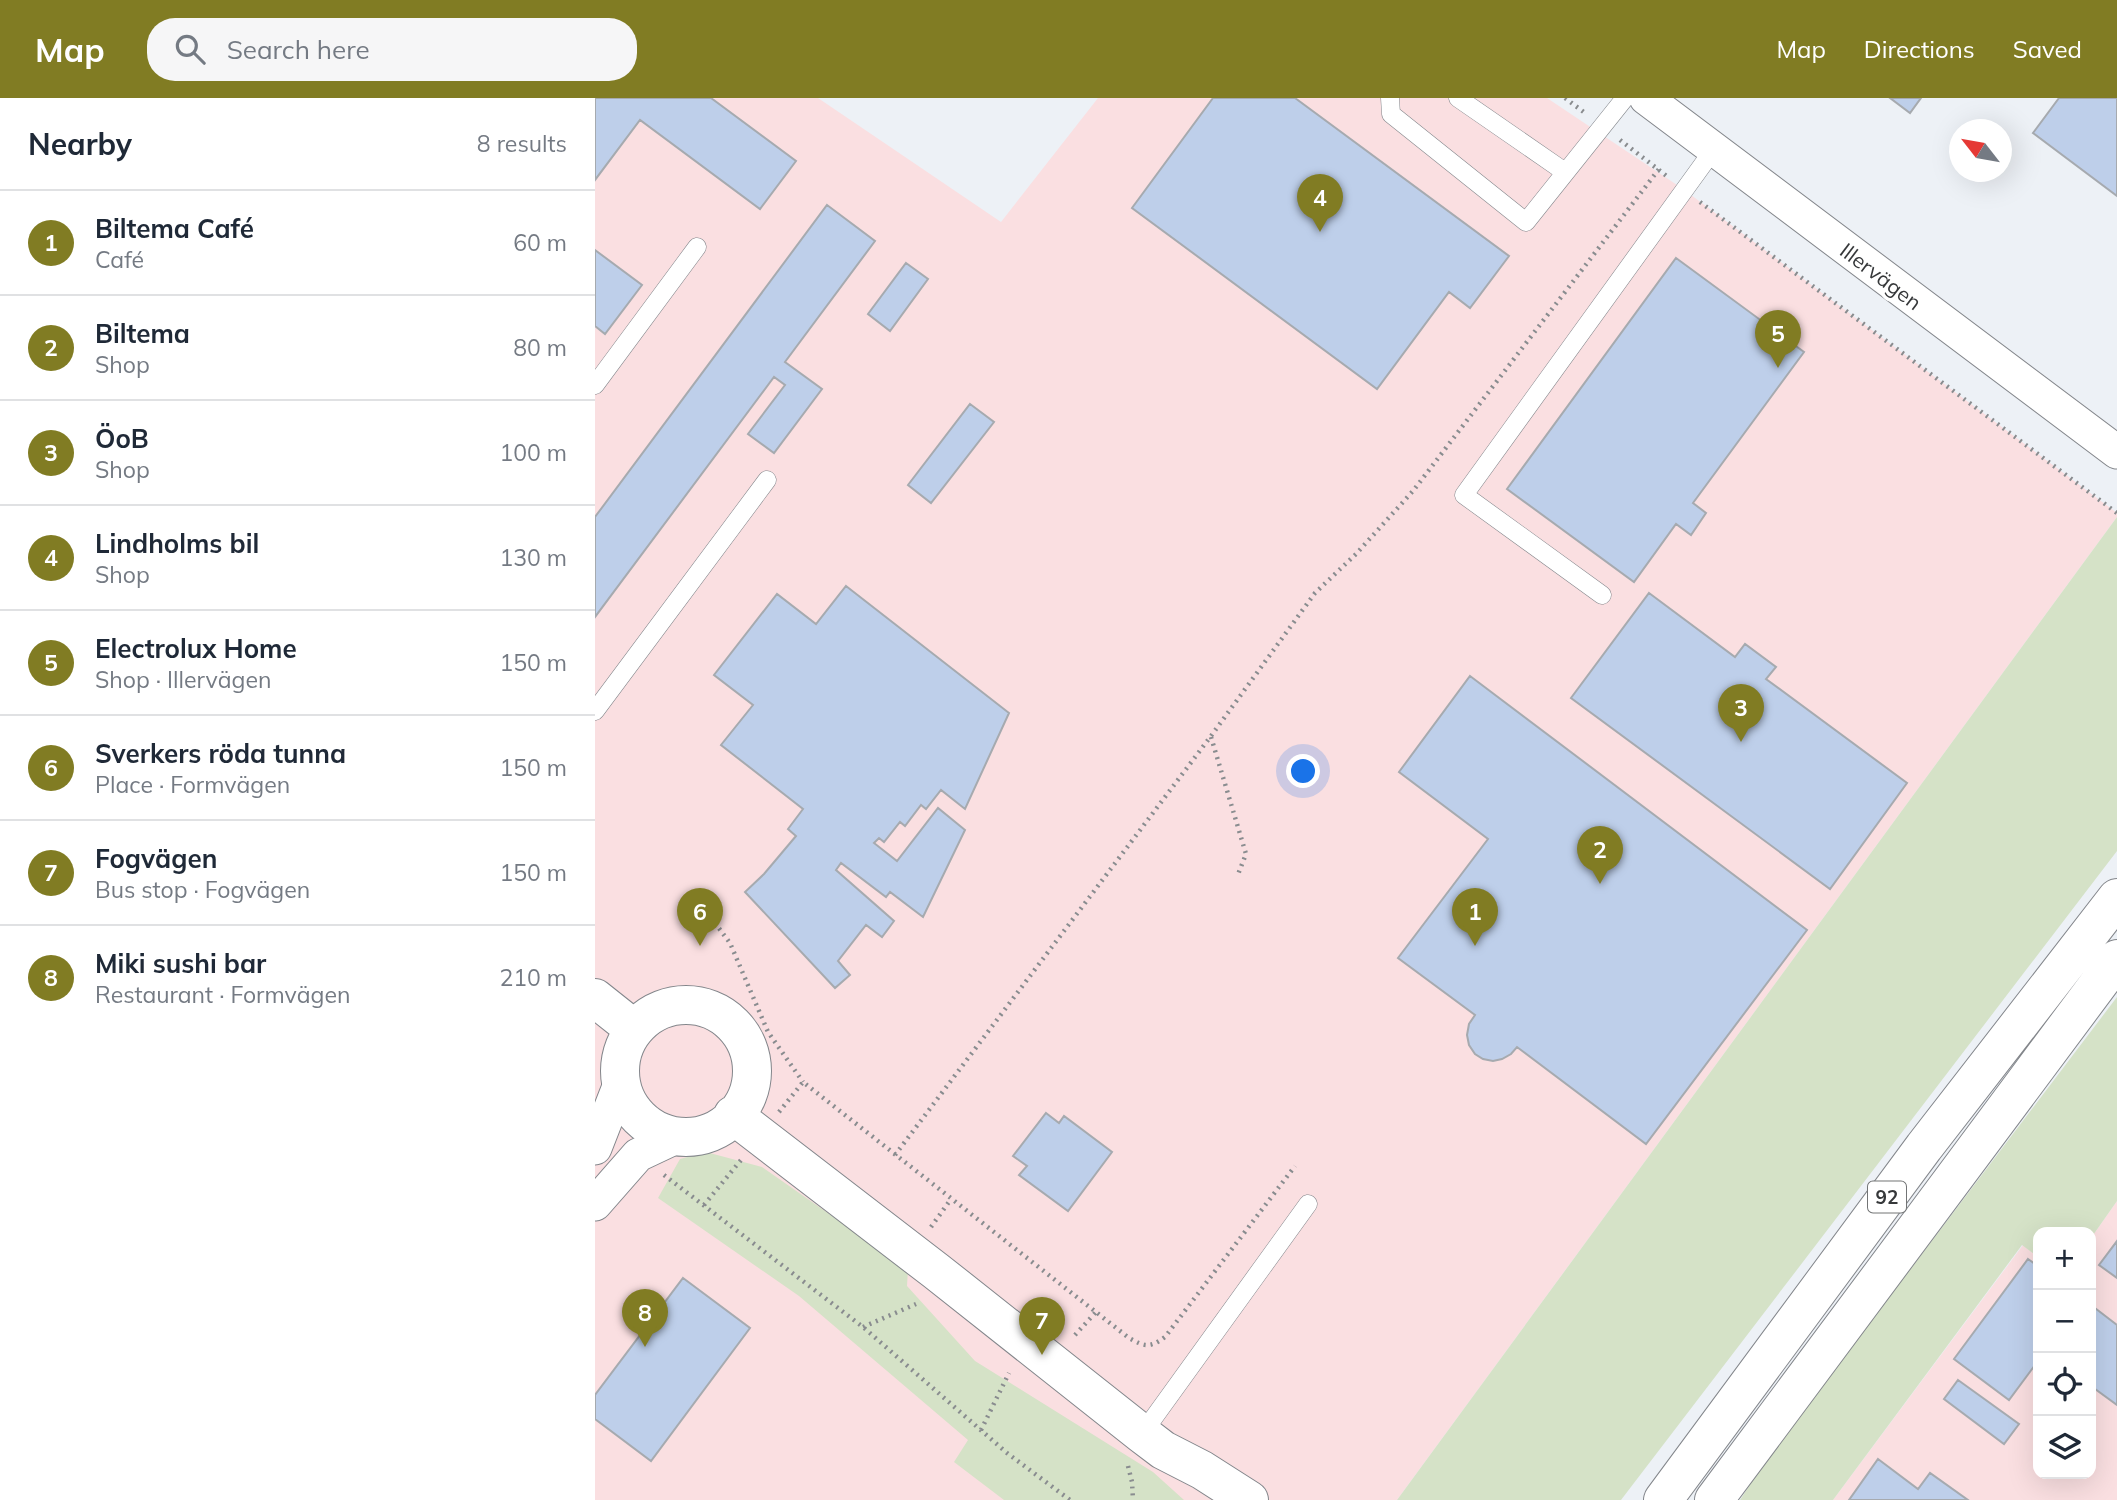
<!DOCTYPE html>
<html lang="en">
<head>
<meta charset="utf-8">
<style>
	:root { --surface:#fff; --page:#f6f6f7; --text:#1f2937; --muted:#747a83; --line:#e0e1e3; --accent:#817c23 }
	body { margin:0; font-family:Mulish,sans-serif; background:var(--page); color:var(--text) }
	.controls { position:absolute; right:21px; bottom:21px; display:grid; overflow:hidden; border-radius:14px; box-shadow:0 7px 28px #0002 }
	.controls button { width:63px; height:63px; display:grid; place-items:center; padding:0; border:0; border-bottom:2px solid var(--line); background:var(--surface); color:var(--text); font:35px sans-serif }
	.compass { position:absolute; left:1354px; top:21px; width:63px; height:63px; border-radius:50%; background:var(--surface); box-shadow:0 7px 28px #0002; rotate:301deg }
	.you { position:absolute; left:709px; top:674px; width:24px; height:24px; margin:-18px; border:5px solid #fff; border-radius:50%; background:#1a73e8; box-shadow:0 0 0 10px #1a73e833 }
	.badge { display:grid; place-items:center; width:46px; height:46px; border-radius:50%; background:var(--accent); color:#fff; font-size:23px; font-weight:700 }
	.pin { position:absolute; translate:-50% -58px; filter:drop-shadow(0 2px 4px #0008) }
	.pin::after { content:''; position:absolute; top:37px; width:24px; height:21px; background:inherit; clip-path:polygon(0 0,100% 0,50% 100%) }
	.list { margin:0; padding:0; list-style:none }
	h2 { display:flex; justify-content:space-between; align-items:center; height:91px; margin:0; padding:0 28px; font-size:30px }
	h2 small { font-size:23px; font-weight:400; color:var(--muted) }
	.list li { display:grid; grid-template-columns:46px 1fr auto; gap:21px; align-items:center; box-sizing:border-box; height:105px; padding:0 28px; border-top:2px solid var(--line) }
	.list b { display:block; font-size:26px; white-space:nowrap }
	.list p { margin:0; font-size:23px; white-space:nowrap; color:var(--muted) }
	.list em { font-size:23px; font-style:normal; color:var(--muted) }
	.icon { flex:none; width:38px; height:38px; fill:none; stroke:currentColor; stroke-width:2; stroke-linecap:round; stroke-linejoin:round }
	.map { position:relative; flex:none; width:1522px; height:1402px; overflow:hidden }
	header { display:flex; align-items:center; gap:42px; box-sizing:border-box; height:98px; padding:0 35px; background:var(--accent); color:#fff }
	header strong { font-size:33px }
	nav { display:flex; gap:38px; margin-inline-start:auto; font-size:24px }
	.search { width:490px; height:63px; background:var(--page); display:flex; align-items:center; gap:18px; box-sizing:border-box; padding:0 24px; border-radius:28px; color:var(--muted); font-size:26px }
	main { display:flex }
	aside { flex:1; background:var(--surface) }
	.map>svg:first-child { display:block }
	.commercial { fill:#fadfe1 }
	.green { fill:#d5e2c7 }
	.building { fill:#becfea; stroke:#a6aaaf; stroke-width:2 }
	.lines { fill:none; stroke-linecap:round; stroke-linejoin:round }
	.service-casing { stroke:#83868b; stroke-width:19 }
	.minor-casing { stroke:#83868b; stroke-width:35 }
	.tertiary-casing { stroke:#83868b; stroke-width:40 }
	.trunk-casing { stroke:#83868b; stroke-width:40 }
	.path { stroke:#898c8f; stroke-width:4.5; stroke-dasharray:2 5; stroke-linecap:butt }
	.service { stroke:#fff; stroke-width:18 }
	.minor { stroke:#fff; stroke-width:33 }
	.tertiary { stroke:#fff; stroke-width:38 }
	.trunk { stroke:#fff; stroke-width:38 }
	.labels { text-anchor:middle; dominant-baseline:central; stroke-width:7; stroke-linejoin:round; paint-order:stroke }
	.shield { fill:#fff; stroke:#727475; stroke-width:2 }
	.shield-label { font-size:19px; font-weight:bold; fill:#36383a }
	.street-label { font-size:21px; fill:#36383a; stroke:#fff }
</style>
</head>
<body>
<header>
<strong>Map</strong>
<div class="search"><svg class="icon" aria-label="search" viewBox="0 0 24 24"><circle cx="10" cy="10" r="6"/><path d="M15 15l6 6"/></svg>Search here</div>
<nav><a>Map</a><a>Directions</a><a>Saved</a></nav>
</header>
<main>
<aside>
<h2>Nearby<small>8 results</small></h2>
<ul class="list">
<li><span class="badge">1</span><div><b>Biltema Café</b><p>Café</p></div><em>60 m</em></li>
<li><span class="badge">2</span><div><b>Biltema</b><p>Shop</p></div><em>80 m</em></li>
<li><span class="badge">3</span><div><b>ÖoB</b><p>Shop</p></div><em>100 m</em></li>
<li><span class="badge">4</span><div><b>Lindholms bil</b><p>Shop</p></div><em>130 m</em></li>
<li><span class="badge">5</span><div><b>Electrolux Home</b><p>Shop · Illervägen</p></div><em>150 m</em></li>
<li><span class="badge">6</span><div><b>Sverkers röda tunna</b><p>Place · Formvägen</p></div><em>150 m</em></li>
<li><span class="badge">7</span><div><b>Fogvägen</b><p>Bus stop · Fogvägen</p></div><em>150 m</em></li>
<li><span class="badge">8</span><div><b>Miki sushi bar</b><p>Restaurant · Formvägen</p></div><em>210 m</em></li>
</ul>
</aside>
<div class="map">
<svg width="1522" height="1402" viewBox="0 0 1522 1402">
	<rect width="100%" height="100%" fill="#edf1f6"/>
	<path class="commercial" d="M0,0H223L406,124L503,0H952L1088,91L1522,415V419L802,1402H0Z
		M1522,1103V1402H1238L1428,1147L1443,1159V1376H1496V1140Z"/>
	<path class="green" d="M1522,419V753L1026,1402H802Z
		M1522,899V1103L1496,1140V1134H1443V1159L1427,1147L1238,1402H1145L1172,1360Z
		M111,1054L167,1069L313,1171L312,1188L380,1263L558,1374L589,1402H409L359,1364L373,1342L204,1198L63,1100L85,1061Z"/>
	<path class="building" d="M0,0H116L201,63L165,111L45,22L0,82Z
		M618,0H700L914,158L875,210L854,194L782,291L537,110Z
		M1295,0H1326L1315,15Z
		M1464,0H1522V98L1438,35Z
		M232,107L280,143L190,264L227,291L179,355L153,336L190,287L179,279L0,519V419Z
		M0,152L47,187L10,236L0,228Z
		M1081,160L1209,254L1098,405L1111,415L1096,437L1081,426L1039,484L912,391Z
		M311,165L333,181L295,233L273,216Z
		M375,306L399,324L336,405L313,387Z
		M251,488L414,615L370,711L346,692L331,711L326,707L310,728L305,724L289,744L284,740L279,745L302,763L343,710L370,732L328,819L295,794L291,799L246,765L241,772L299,823L287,839L271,827L243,863L255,877L240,890L150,794L169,776L201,738L193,731L208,711L126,647L158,607L119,577L182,496L221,526Z
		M1054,495L1140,559L1150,546L1181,569L1171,581L1312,685L1235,791L976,600Z
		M875,578L1212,832L1051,1046L922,949L916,956L907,961L898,963L888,961L880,956L874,947L872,937L874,926L880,917L803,860L893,741L804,674Z
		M451,1015L464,1025L469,1018L517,1054L473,1113L424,1077L432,1068L418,1058Z
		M1522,1143V1180L1504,1167Z
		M1433,1161L1443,1168V1263L1414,1302L1359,1261Z
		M88,1180L155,1230L56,1363L0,1321V1297Z
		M1496,1207L1522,1227V1307L1496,1288Z
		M1363,1282L1424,1326L1409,1346L1349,1301Z
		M1283,1361L1323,1391L1335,1375L1373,1402H1254Z"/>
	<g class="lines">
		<defs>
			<path id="service" d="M795,0L796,16L931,124L1030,0
				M863,0L970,74
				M0,287L102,149
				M1007,497L869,397L1119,51
				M0,613L172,382
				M547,1336L713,1106"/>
			<path id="minor" d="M1051,0L1522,354
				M0,1050L25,986
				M0,1106L43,1057L79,1040"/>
			<path id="tertiary" d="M0,900L39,931
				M25 973a66 66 0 1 1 132 0a66 66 0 1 1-132 0Z
				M138,1017L341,1173L547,1336L568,1352L607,1372L654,1402"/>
			<path id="trunk" d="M1068,1402L1329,1049L1522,800
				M1119,1402L1522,861"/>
		</defs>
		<use href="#service" class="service-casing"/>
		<use href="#minor" class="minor-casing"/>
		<use href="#tertiary" class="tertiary-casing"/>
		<use href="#trunk" class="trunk-casing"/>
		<path class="path" d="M970,0L990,15
			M1025,42L1073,79
			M1105,104L1522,415
			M616,639L651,756L642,779
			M105,810L120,825L135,845L173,934L208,984
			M184,1014L208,984L534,1240C550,1249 555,1250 570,1239L700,1068
			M300,1057L616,638L720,495L761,456L818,393L1064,71
			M69,1077L268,1229L412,1355L475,1402
			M109,1107L146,1062
			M336,1129L356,1101
			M268,1229L321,1206
			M480,1237L501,1214
			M386,1332L414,1275
			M533,1368L537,1384L538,1402"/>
		<use href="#service" class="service"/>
		<use href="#minor" class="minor"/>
		<use href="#tertiary" class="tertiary"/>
		<use href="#trunk" class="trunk"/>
	</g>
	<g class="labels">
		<rect class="shield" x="1273" y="1083.5" width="38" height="31" rx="5"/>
		<g class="shield-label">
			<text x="1292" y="1099">92</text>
		</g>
		<g class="street-label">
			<text transform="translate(1286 178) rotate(37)">Illervägen</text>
		</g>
	</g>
</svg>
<div class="controls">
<button>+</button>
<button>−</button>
<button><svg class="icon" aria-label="locate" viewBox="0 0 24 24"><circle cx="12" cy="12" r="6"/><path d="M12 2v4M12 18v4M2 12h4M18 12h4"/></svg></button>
<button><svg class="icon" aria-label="layers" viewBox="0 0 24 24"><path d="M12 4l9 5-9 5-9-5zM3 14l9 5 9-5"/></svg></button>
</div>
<svg class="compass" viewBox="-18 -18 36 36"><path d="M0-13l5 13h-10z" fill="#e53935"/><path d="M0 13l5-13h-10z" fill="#747a83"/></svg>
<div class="you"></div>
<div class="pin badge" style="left:880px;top:848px">1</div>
<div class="pin badge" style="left:1005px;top:786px">2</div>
<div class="pin badge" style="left:1146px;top:644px">3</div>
<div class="pin badge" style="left:725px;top:134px">4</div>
<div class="pin badge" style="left:1183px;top:270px">5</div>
<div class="pin badge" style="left:105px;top:848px">6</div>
<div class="pin badge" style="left:447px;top:1257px">7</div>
<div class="pin badge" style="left:50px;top:1249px">8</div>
</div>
</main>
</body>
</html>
